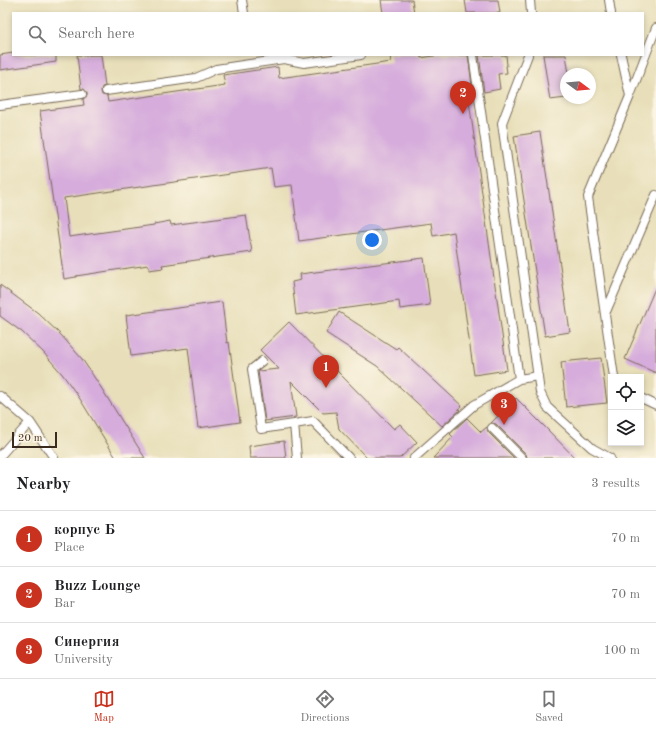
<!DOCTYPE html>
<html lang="en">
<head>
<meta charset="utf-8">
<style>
	:root { --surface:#fff; --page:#f2f2f2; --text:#202124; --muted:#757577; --line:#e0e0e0; --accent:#c8321e }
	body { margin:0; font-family:"Old Standard TT",serif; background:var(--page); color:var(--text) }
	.controls { position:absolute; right:12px; bottom:12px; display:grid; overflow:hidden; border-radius:0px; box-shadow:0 2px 6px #0003 }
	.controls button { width:36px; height:36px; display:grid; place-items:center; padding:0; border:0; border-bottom:1px solid var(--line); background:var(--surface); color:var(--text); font:20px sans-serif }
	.compass { position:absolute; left:560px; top:68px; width:36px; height:36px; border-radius:50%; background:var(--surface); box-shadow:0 2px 6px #0003; rotate:106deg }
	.scale { position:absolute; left:12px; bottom:10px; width:45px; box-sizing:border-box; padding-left:4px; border:2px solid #3b2a1e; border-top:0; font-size:11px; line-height:14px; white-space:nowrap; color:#3b2a1e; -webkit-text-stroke:3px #fcf5e5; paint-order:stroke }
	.you { position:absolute; left:372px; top:240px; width:14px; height:14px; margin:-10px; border:3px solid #fff; border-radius:50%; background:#1a73e8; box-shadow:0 0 0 6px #1a73e833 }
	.badge { display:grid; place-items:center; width:26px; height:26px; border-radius:50%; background:var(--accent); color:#fff; font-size:13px; font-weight:700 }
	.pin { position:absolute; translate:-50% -33px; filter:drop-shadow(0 1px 2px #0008) }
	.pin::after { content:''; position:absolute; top:21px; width:14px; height:12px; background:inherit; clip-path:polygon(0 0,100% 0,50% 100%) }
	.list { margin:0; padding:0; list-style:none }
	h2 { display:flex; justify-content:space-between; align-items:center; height:52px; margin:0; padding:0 16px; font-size:17px }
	h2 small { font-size:13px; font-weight:400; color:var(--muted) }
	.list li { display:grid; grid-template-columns:26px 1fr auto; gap:12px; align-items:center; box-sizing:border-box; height:56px; padding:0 16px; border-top:1px solid var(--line) }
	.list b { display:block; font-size:15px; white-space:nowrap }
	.list p { margin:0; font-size:13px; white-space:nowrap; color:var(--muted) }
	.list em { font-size:13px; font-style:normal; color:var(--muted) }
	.icon { flex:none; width:22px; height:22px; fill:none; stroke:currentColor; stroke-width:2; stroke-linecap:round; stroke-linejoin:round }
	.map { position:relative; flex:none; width:656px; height:458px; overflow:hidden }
	.search { position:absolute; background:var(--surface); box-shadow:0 2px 6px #0003; left:12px; right:12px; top:12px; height:44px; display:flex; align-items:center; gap:10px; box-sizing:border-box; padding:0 14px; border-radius:0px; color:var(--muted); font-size:15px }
	.sheet { height:220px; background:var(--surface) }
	nav { display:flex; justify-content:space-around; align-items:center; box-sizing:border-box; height:56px; border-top:1px solid var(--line); background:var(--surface); font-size:11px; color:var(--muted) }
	nav a { display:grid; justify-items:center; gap:2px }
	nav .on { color:var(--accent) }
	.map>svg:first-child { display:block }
	.building { fill:#d6acdc }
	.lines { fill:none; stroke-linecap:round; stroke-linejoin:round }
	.lane-casing { stroke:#786955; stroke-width:10 }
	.lane { stroke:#fff; stroke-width:8 }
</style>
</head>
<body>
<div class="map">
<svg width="656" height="458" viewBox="0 0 656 458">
	<rect width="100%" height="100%" fill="#fcf5e5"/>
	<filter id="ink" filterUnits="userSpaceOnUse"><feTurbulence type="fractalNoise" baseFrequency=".025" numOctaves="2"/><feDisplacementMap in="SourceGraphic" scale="8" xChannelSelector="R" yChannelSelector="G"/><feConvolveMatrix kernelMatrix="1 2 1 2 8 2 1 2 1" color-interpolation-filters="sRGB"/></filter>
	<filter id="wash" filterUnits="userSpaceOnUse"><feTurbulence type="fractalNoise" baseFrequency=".012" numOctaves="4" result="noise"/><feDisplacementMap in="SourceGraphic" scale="16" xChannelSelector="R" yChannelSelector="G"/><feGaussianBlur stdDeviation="0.9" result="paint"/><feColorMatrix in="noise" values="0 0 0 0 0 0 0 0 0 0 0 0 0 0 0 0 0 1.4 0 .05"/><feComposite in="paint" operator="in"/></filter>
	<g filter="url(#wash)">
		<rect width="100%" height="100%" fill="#e8dfba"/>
		<g id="blocks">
			<path class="building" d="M381,0H412L414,13H383Z
				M465,0H498L500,13H467Z
				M13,53V55H56V62L0,70V55Z
				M77,55H101L105,86L102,87L101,91L102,95L107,96L108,102L225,85L223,75L278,67L279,78L391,62L390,55H420L421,58L439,55H468L473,93L468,94L507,370L474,375L454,232L433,236L431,223L299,241L292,185L274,187L271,168L64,198L69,237L154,225V224L170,221L171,225L246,215L252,252L162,265L163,268L149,270L148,265L76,276V277L64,279L40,111L84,105L83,99L87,96V93L84,89H81Z
				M479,55H506L507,66H506L507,73L498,74L500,89L484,92Z
				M543,55H566L569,74H566V98L550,100Z
				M540,132L570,332L545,336L514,136Z
				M424,258L430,305L400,309L399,301L296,315L292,282L301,280L300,274Z
				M0,285L38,313L61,335L82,359L100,386L145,458H116L80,399L63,375L43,352L22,332L0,316Z
				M656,286V373L625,359Z
				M222,302L227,343L229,342L240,422L198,428L188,348L131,356L126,315Z
				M339,312L396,349L398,347L462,406L458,409L460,410L442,426L377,366L326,333Z
				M289,322L394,429L400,424L417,442L400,458H367L339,429L336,412L323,413L291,381L296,417L265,421L258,371L279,369L260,350Z
				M601,358L607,403L566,407L561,362Z
				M516,398L547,429L575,458H527L526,454L496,424L491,423Z
				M467,418L481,432L487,427L488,432L514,458H433L453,437L450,434Z
				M284,441L286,458H250L249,446Z"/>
		</g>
	</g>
	<g filter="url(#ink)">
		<use href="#blocks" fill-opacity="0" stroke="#786955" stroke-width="1"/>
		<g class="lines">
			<defs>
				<path id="lane" d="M242,0L244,13
					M530,0L531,13
					M609,0L611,13
					M473,55L519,379
					M528,55L502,123L540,392L547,407L592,448L610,458
					M106,91L196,78L216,69L284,59L304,63L361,55
					M630,96L656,28
					M0,105L82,94
					M605,314L656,195
					M262,361L252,369L261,429L294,424
					M614,377L588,197L630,96L621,55
					M0,396L30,422L54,458
					M641,398L656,405
					M492,428L522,458
					M0,456L30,422
					M297,458L294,424L313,421L349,458
					M414,458L474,405L519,379L538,376"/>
			</defs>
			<use href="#lane" class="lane-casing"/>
			<use href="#lane" class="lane"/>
		</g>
	</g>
</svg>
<div class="controls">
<button><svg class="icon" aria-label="locate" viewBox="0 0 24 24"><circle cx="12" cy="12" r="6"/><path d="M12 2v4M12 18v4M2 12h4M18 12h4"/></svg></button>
<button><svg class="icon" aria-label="layers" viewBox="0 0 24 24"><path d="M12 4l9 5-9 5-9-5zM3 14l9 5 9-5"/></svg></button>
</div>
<svg class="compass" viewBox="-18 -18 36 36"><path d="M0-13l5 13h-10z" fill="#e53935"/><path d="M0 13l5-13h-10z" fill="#757577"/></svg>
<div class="scale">20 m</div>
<div class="you"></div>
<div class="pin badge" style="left:326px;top:388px">1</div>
<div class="pin badge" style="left:463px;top:114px">2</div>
<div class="pin badge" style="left:504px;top:425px">3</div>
<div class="search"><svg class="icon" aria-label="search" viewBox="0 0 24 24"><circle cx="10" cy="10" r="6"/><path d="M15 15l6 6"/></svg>Search here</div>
</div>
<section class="sheet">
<h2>Nearby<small>3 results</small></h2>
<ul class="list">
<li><span class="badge">1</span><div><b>корпус Б</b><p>Place</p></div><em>70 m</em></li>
<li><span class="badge">2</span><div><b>Buzz Lounge</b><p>Bar</p></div><em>70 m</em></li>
<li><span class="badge">3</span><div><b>Синергия</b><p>University</p></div><em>100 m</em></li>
</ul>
</section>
<nav>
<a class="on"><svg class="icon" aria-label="map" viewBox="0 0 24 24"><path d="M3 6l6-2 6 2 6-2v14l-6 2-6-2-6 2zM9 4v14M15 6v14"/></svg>Map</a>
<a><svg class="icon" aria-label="directions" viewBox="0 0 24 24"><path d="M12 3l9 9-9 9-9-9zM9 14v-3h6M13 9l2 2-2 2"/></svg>Directions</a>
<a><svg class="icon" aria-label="saved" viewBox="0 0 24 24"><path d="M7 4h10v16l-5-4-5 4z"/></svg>Saved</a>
</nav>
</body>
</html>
